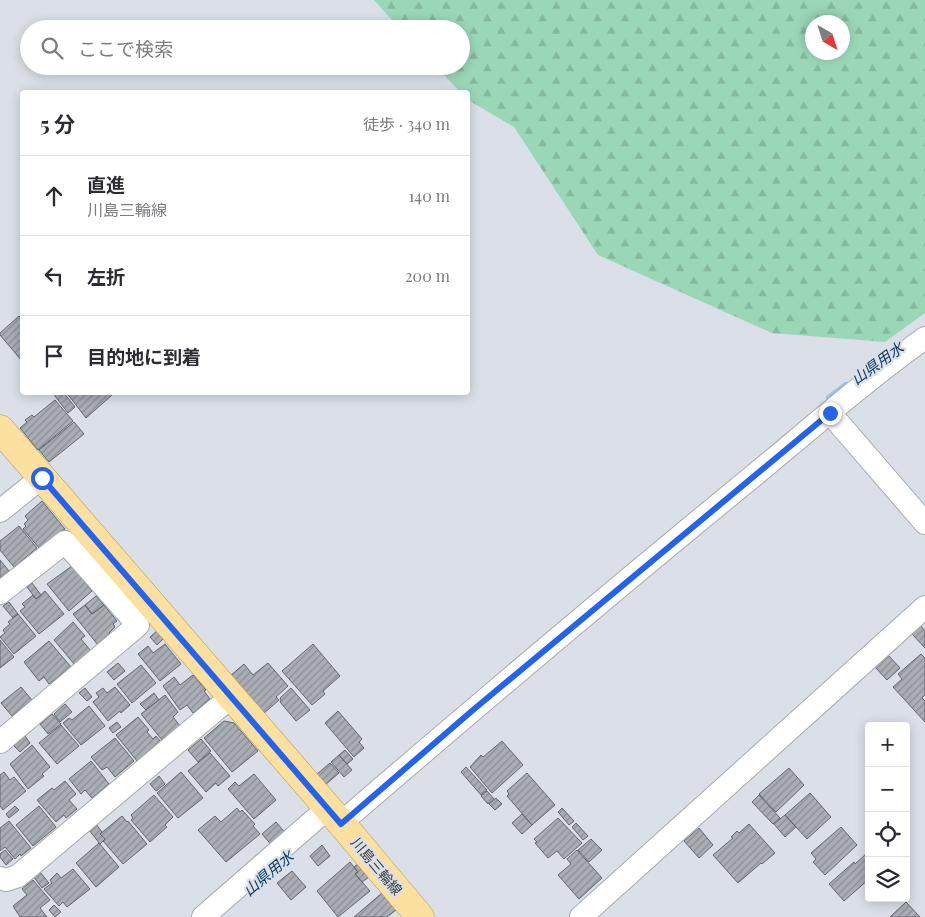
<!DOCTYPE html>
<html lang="ja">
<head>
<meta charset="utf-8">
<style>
	:root { --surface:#fff; --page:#f7f7f7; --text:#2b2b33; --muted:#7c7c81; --line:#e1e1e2 }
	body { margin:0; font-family:"Playfair Display","Noto Sans JP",serif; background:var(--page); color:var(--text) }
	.controls { position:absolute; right:15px; bottom:15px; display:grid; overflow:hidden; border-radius:5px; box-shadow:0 2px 12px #0003 }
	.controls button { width:45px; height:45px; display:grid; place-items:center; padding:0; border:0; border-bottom:1px solid var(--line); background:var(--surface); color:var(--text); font:25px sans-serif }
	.compass { position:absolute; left:805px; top:15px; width:45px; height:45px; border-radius:50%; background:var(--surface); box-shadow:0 2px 12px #0003; rotate:141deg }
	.stop { position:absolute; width:15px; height:15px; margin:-11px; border:4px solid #2563eb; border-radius:50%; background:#fff }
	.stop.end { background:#2563eb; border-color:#fff; box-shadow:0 1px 5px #0008 }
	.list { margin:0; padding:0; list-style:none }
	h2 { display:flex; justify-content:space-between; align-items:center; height:65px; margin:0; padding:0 20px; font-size:21px }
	h2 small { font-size:16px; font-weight:400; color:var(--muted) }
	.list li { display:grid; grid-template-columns:32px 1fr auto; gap:15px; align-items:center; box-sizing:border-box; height:80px; padding:0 20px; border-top:1px solid var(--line) }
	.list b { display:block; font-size:19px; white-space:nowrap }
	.list p { margin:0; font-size:16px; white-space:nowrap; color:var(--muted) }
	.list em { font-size:16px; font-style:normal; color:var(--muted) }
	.icon { flex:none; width:28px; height:28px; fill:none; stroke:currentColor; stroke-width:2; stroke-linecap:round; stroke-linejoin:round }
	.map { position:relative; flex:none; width:925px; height:917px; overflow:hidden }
	.search { position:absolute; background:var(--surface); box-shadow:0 2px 12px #0003; left:20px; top:20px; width:450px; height:55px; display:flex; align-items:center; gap:12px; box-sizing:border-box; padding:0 18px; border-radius:28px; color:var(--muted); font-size:19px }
	.panel { position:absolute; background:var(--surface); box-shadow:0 2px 12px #0003; left:20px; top:90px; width:450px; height:305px; border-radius:5px }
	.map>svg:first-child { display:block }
	.forest { fill:url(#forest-firs); fill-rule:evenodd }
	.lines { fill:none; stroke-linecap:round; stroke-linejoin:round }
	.stream { stroke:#94c2f3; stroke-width:6 }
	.building { fill:url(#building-hatch); stroke:#63666d }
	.minor-casing { stroke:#a6aab1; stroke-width:24 }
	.major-casing { stroke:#b69854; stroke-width:29 }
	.minor { stroke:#fff; stroke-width:22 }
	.major { stroke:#fce0a0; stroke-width:28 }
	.route { stroke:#2563eb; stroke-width:6 }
	.labels { text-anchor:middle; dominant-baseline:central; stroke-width:4.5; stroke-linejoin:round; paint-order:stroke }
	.street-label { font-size:14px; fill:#383a3d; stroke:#dbdfe7 }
	.water-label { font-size:15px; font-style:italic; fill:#093c68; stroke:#dbdfe7 }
</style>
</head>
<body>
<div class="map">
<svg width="925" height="917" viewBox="0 0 925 917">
	<defs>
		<pattern id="forest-firs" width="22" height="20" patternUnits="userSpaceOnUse" patternTransform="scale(1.25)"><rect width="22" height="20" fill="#9ad7b7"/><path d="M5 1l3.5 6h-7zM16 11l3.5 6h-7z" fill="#85b99e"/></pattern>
		<pattern id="building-hatch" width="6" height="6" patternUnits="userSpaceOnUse" patternTransform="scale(1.25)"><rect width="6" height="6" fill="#a9adb4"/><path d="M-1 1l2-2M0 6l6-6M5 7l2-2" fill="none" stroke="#8b8e94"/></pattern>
	</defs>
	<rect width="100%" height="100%" fill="#dbdfe7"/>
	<path class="forest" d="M374,0H925V313L885,342L772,333L598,255L514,127L468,100V92H460L436,66H461V29H400ZM812,22H842V52H812Z"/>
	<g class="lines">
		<path class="stream" d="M829,398L846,385"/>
	</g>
	<path class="building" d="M19,316L21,318L22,317V361L0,335V333Z
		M52,392H63L75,407L68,413Z
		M66,392H109L112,395L86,418Z
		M55,400L73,421L38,450L20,428L27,422L25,420L32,415L34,417Z
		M74,422L84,434L49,462L39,450Z
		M42,501L65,529L40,549L23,529L26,526L24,524L28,520L25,516Z
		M19,526L37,548L14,567L0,550V541Z
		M0,560L9,571L0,579Z
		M72,566L92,591L69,611L47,584Z
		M32,583L41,595L36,599L27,587Z
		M45,591L64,614L39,634L20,611L25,607L22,604L33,595L36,599Z
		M96,596L104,605L92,614L85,605Z
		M9,602L18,614L13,618L3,606Z
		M85,605L92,614L104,605L117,621L113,624L115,627L109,633L111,635L98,645L73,614Z
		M18,614L36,636L14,654L0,637L5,633L3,630L10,624L8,622Z
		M73,622L85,636L81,639L91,651L75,665L54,640Z
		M921,626L925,631V648L912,634Z
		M157,631L163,639L157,645L150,637Z
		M0,640L14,657L0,668Z
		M49,641L71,667L49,684L44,677L39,681L24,662Z
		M165,644L181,664L160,681L138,654L148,646L153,653Z
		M313,644L340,676L323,691L325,694L312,705L282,671Z
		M921,654L925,658V695L922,698L925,701V722L893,687L902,679L898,674Z
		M888,655L900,668L887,680L875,667Z
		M118,663L125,671L114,680L107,672Z
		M268,663L288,686L276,697L279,700L263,714L230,676L244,664L253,675Z
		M141,665L156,683L132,703L117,684Z
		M193,675L206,690L204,691L210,699L193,713L187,705L180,710L163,686L174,677L180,685Z
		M21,687L32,700L12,716L1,703Z
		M115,687L130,705L121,713L120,711L108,721L93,702L99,697L96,693L103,688L107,693Z
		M85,688L92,697L87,701L79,693Z
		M291,688L310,710L296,721L280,702L281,700L280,698Z
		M154,693L159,700L146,710L140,704Z
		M165,695L178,712L173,717L180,726L162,740L141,714Z
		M65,704L72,712L60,722L54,714Z
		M89,706L105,726L81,745L63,723L69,718L72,720Z
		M338,711L362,739L359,742L364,748L354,757L325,723Z
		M52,714L61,724L48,734L40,724Z
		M138,717L149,730L147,732L153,739L156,736L161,742L137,761L116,735Z
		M224,721L234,723L258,751L232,772L204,738Z
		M117,722L121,727L113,733L109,728Z
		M61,725L79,746L57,764L39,743Z
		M25,736L30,743L20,752L14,746Z
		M115,738L134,761L115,777L107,767L102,770L91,757Z
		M201,739L211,751L198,762L188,750Z
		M502,741L523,765L492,793L470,767L481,755L483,757Z
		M32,745L50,767L42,774L44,776L28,789L10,764Z
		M345,750L353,759L347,764L339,755Z
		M210,753L230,776L218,786L216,783L206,792L188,771Z
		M339,755L352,770L344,777L331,762Z
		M91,761L109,784L92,798L85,790L81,794L69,779Z
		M330,763L339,773L325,785L316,775Z
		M466,767L487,790L481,795L461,772Z
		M789,768L804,785L776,812L759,794Z
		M4,772L10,780L14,777L26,791L3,810L0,806V775Z
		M181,772L203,798L178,818L157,793Z
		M527,773L555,805L532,825L507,796L509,794L507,791Z
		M254,774L276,800L254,819L228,789L235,782L239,786Z
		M159,776L165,784L156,791L150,784Z
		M65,781L76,794L69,800L77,809L66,818L64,815L56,822L37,800L52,788L54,790Z
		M487,791L494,799L488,804L481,796Z
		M810,793L831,817L807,839L785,815Z
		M154,795L173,817L165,825L167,827L150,842L131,820L133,818L131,815Z
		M759,795L780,818L773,824L752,802Z
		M496,798L502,804L495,810L489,804Z
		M15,806L19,810L9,818L6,814Z
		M39,806L56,827L33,846L16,825Z
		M237,808L240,812L242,810L255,824L253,826L260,834L226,862L198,830L215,816L221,822Z
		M562,808L574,821L569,825L558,812Z
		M522,814L532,825L522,834L512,823Z
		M785,815L796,827L785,837L774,824Z
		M122,816L127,822L128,821L147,844L123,864L103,841L105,839L100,834Z
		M558,818L582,843L564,859L557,851L548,858L535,843L537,842L534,839Z
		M9,821L31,848L21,856L20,854L15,859L5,847L0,851V828Z
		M276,822L288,836L274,848L262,834Z
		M576,823L588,836L583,840L572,827Z
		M96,824L102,832L100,834L105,839L100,844L89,830Z
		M749,824L775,853L762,864L761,863L738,883L713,855L733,838L731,837L737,831L739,833Z
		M841,827L857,845L825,875L813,862L816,859L811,853Z
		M699,828L713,845L699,858L684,841Z
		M591,839L602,850L589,862L578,850Z
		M99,843L119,867L96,887L76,863Z
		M322,845L330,856L318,866L310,856Z
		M5,850L13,859L6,865L0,857V854Z
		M577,850L602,878L579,899L558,875L571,864L567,859Z
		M866,854L869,857V879L844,901L829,884L854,862L855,864Z
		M350,862L358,872L355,874L370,891L338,917L317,891Z
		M358,864L369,877L362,882L355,874L358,872L354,867Z
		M73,869L90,889L67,907L63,902L59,906L44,889L52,883L50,880L57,873L61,878Z
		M39,871L49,883L42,888L33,876Z
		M292,871L306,887L291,900L277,883Z
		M33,880L50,900L40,908L47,917H20L13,906L27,895L22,889Z
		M382,893L396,910L387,917H354Z
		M906,902L920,917H890Z
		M54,905L61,912L55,917L49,910Z"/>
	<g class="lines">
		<defs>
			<path id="minor" d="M830,413L925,523
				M0,511L41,478
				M0,593L65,542L138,625L0,742
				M341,823C471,711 602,600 735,491C798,440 859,385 925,338
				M0,878L6,880L18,876L231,697
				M203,917L328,808
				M581,917L925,607"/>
			<path id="major" d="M0,429L341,823L420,917"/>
		</defs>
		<use href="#minor" class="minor-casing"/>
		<use href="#major" class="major-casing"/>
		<use href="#minor" class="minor"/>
		<use href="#major" class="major"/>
	</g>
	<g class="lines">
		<path class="route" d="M42,478L341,824L473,710L830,413"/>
	</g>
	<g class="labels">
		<g class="street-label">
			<text transform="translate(377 866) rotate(50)">川島三輪線</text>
		</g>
		<g class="water-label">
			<text transform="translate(877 363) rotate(-36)">山県用水</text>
			<text transform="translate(268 873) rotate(-40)">山県用水</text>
		</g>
	</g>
</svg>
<div class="controls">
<button>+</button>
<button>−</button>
<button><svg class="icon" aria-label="locate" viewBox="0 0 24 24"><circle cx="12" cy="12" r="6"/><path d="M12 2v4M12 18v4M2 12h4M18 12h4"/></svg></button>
<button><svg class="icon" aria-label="layers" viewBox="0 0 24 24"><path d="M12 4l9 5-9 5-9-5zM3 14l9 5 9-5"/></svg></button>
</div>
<svg class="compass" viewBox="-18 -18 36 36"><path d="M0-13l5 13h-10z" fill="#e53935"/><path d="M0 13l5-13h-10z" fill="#7c7c81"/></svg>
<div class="stop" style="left:42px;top:478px"></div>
<div class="stop end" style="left:830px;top:413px"></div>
<div class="search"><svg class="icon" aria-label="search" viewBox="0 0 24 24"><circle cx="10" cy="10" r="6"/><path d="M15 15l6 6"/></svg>ここで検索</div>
<section class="panel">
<h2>5 分<small>徒歩 · 340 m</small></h2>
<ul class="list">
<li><svg class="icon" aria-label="ahead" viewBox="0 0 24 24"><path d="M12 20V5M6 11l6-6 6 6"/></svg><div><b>直進</b><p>川島三輪線</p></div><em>140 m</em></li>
<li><svg class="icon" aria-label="left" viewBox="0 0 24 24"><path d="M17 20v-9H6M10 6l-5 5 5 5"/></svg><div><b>左折</b></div><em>200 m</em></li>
<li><svg class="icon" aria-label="arrive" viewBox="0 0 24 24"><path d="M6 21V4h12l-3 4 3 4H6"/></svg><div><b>目的地に到着</b></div></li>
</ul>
</section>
</div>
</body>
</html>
